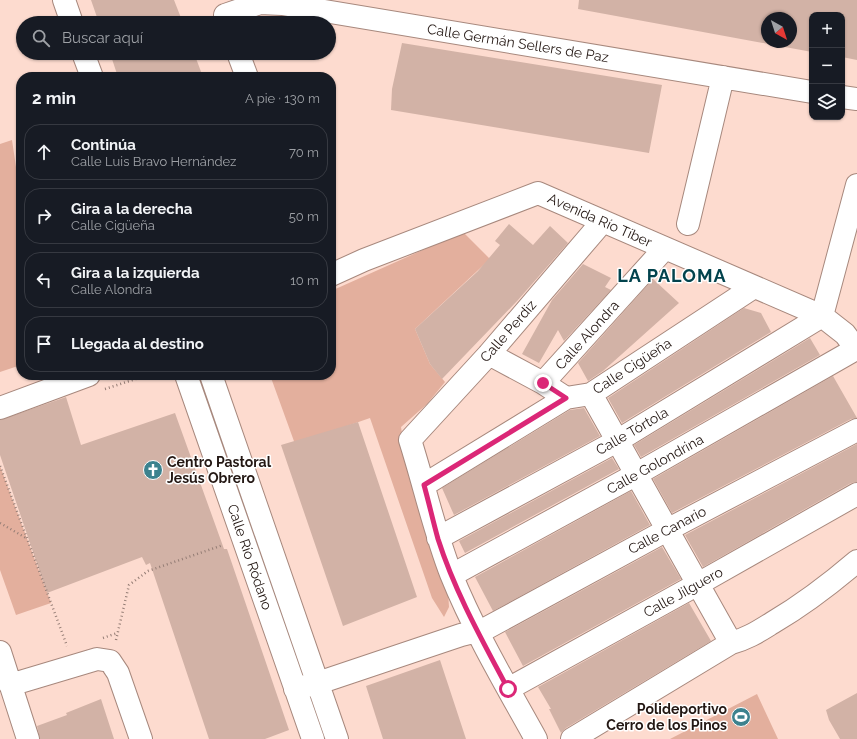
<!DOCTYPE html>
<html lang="es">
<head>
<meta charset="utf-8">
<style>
	:root { --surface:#171b24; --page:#20242c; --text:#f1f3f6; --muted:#9ea1a6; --line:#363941 }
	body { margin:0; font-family:Raleway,sans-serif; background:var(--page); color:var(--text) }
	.controls { position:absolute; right:12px; top:12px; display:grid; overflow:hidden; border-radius:8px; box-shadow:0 1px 3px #0004 }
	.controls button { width:36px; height:36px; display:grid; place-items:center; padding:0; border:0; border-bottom:1px solid var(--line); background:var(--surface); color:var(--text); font:20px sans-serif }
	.compass { position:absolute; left:761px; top:12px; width:36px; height:36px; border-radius:50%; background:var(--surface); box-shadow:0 1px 3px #0004; rotate:141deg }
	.stop { position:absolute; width:12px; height:12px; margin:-9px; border:3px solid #db2777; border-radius:50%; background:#fff }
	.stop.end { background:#db2777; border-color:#fff; box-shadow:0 1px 4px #0008 }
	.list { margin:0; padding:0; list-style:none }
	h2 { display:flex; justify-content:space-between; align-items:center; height:52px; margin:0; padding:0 16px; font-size:17px }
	h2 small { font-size:13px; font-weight:400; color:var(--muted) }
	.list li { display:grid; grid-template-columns:26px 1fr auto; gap:12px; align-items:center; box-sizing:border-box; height:56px; margin:0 8px 8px; padding:0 8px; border:1px solid var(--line); border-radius:16px }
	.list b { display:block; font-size:15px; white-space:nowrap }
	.list p { margin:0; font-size:13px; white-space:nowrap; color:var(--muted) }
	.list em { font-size:13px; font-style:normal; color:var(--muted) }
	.icon { flex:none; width:22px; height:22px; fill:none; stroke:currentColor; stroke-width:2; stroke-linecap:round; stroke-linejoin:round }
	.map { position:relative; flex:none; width:857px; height:739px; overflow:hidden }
	.search { position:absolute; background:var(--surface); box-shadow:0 1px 3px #0004; left:16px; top:16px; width:320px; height:44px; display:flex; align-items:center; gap:10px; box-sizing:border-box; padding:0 14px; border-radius:22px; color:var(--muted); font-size:15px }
	.panel { position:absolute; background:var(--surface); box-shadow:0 1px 3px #0004; left:16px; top:72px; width:320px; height:308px; border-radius:16px }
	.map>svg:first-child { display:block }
	.green { fill:#e3af9d }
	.building { fill:#d2b2a6; fill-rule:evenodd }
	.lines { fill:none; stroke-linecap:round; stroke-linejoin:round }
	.minor-casing { stroke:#a7887d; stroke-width:24 }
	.path { stroke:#947d75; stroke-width:2.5; stroke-dasharray:1 3; stroke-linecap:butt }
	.minor { stroke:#fff; stroke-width:22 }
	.route { stroke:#db2777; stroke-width:5 }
	.labels { text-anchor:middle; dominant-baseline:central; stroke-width:3; stroke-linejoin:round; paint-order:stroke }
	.street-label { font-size:14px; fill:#231713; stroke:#fff }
	.poi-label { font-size:14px; font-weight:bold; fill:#231713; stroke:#fff; text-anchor:start }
	.district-label { font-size:18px; font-weight:bold; letter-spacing:1px; fill:#02434d; stroke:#fff }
</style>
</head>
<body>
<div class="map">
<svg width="857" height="739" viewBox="0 0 857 739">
	<rect width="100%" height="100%" fill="#fddbcf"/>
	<path class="green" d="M12,140L21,201V365L0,372V144Z
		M463,232L490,259L415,329L430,364L445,382L427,404L401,427L409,478L448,591L449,607L444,617L432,598L370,418L295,444L270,375H331V291Z
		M0,466L51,603L16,615L0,570Z
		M757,694L778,739H670Z"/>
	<path class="building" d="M91,0H174L183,23H99Z
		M579,0H857V60L842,57V15H812V52L578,9ZM767,18H791V42H767Z
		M402,43L662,85L649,153L391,110L392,89Z
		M110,53H194L203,77H118Z
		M509,224L533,245L550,226L568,243L518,300L442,379L430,364L415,329L478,271L500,245L495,241Z
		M583,264L611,278L605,287L611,290L564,341L558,330L539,363L522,354L552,300Z
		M653,279L679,303L603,371L588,381L578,363Z
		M744,308L761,313L771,332L622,423L608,398Z
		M810,338L820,355L641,457L634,445Z
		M833,376L857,418L851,419L672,513L653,479Z
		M66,397L81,445L175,413L224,549H227L289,730L265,739H209L150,563L146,565L142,557L47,593L0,455V420Z
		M584,408L600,436L454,515L442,488L570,410Z
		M358,422L417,597L343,626L281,445Z
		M857,444V482L851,483L703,567L685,535Z
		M612,458L619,469L465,553L459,541Z
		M631,491L650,525L493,611L475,577Z
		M662,547L681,579L523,666L505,632Z
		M689,603L711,641L566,728L561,733L549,709H551L538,687Z
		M440,660L466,739H383L366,686Z
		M857,693V739H840L829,720L826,710Z
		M101,699L114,739H40L37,726L67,715L66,713Z"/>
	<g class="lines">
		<defs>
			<path id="minor" d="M64,0L72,23
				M228,23L225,15L260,3L282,4L812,92
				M83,53L92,77
				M238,53L247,77
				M842,97L857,99
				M688,224L723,77
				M331,275L364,260L538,193L822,316L845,334L857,350
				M489,354L543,383
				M186,375L313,739
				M211,375L337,739
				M591,394L731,643
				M566,398L543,383L665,248
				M0,408L89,375
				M424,485L566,398L591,394L754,287
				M438,538L617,441L822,316L857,185
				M452,575L635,475L856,349
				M0,652L28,739
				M10,685L97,659L110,661L118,673L141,739
				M295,689L318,683L461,635L485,629L667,530L857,430
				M508,689L698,584L857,494
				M536,739C506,685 474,631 451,574C434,530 424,484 410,440L489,354L603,221
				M572,739L731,643C747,639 759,631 772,623C804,604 829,585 857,561"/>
		</defs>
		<use href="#minor" class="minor-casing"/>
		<path class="path" d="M105,389L148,375
			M0,466L67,646
			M0,523L26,538
			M103,638L117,633
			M116,640L129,585L148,571L223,545"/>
		<use href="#minor" class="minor"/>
	</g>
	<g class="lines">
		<path class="route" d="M508,689C482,640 455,592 438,539C433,521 429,503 424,485L566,398L543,383"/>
	</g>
	<defs>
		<symbol id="church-disc" viewBox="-11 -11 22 22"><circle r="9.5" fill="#3c828e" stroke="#fff"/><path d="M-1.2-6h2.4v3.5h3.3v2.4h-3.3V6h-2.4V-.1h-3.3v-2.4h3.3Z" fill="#fff"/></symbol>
		<symbol id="stadium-disc" viewBox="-11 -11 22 22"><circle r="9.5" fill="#3c828e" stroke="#fff"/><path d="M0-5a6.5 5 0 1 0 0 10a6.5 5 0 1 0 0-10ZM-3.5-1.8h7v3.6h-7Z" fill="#fff"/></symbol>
	</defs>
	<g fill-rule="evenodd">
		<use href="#church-disc" x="142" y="459" width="22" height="22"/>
		<use href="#stadium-disc" x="730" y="706" width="22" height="22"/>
	</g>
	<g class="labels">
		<g class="street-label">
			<text transform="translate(518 43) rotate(9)">Calle Germán Sellers de Paz</text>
			<text transform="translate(600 220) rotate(24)">Avenida Río Tíber</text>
			<text transform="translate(508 331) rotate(-49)">Calle Perdiz</text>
			<text transform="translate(587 335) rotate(-48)">Calle Alondra</text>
			<text transform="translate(632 366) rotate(-33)">Calle Cigüeña</text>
			<text transform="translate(632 431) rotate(-30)">Calle Tórtola</text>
			<text transform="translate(655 464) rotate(-29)">Calle Golondrina</text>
			<text transform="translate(667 530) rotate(-28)">Calle Canario</text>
			<text transform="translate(250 557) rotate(71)">Calle Río Ródano</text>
			<text transform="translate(683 592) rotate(-29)">Calle Jilguero</text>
		</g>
		<g class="poi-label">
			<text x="167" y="462">Centro Pastoral<tspan x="167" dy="16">Jesús Obrero</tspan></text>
			<text x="727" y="709" text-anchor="end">Polideportivo<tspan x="727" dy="16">Cerro de los Pinos</tspan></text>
		</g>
		<g class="district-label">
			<text x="672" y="275">LA PALOMA</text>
		</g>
	</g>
</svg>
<div class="controls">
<button>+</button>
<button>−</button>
<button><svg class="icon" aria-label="layers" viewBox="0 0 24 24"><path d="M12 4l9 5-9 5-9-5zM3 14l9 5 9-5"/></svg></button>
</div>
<svg class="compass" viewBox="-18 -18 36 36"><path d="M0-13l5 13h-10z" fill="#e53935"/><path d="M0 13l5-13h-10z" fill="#9ea1a6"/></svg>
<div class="stop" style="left:508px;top:689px"></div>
<div class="stop end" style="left:543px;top:383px"></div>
<div class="search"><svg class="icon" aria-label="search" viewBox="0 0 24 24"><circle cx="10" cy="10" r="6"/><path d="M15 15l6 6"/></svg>Buscar aquí</div>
<section class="panel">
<h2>2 min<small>A pie · 130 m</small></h2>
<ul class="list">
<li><svg class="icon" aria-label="ahead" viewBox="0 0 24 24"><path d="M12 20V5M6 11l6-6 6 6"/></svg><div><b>Continúa</b><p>Calle Luis Bravo Hernández</p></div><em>70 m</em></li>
<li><svg class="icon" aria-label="right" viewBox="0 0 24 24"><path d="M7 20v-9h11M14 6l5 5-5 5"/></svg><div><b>Gira a la derecha</b><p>Calle Cigüeña</p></div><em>50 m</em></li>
<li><svg class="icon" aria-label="left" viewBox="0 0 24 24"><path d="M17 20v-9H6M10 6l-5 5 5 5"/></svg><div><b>Gira a la izquierda</b><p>Calle Alondra</p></div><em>10 m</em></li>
<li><svg class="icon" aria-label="arrive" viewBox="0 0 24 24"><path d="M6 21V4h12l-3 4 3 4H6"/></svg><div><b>Llegada al destino</b></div></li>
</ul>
</section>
</div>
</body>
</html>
